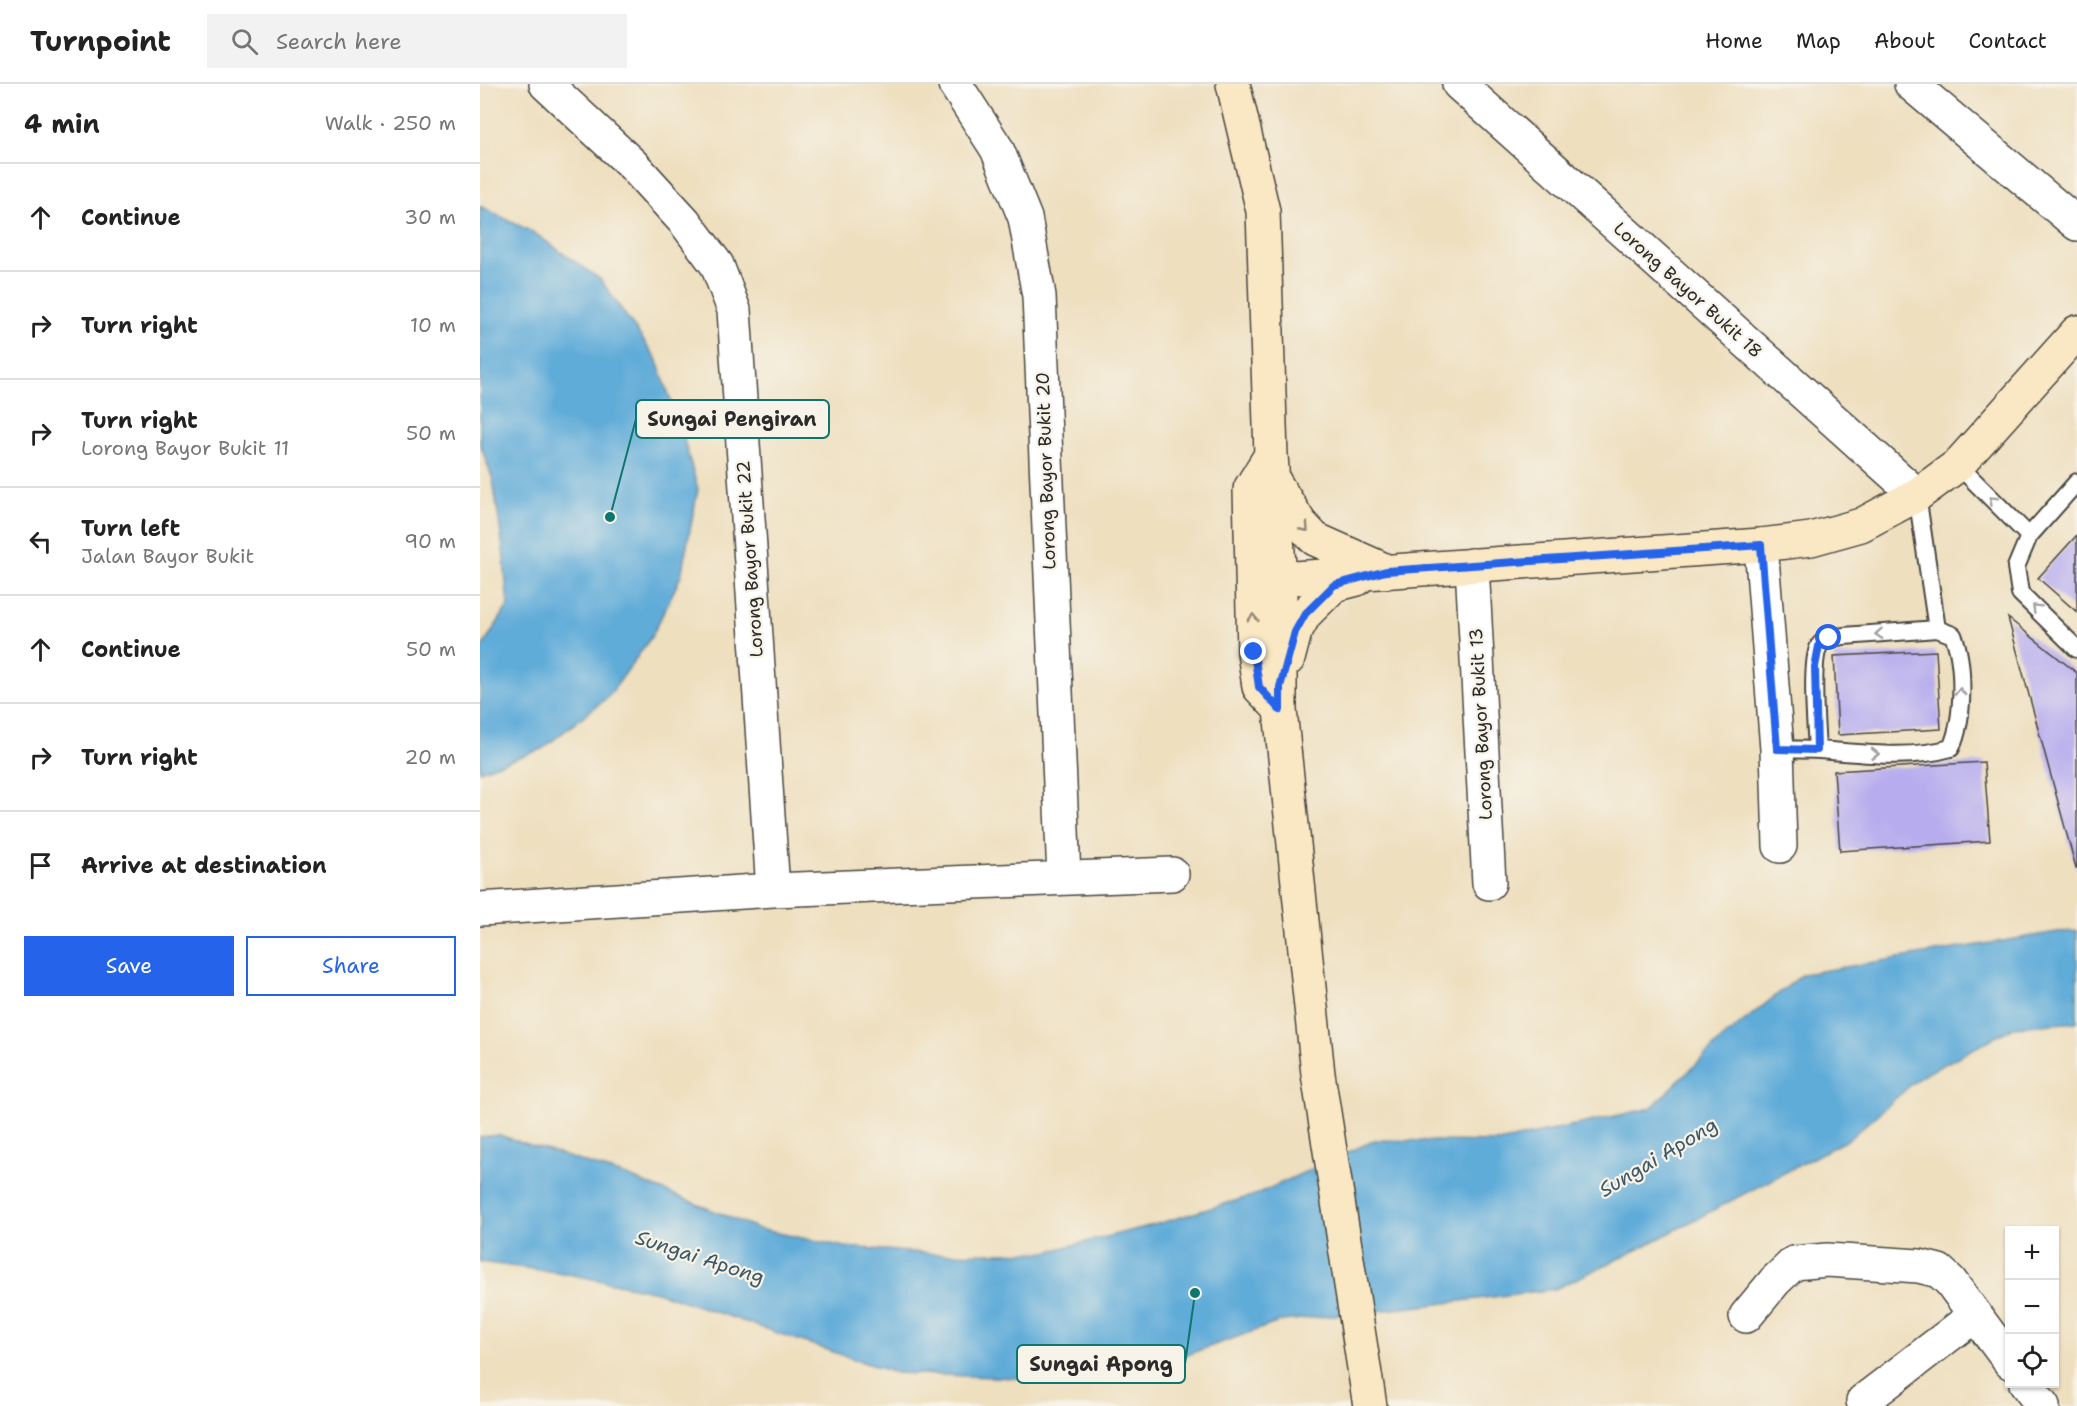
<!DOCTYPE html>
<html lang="en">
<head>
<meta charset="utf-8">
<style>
	:root { --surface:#fff; --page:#f2f2f2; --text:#222; --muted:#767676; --line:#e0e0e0; --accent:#2563eb }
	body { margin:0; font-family:"Shantell Sans",sans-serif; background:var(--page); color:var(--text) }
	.controls { position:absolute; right:18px; bottom:18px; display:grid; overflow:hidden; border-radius:0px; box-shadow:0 2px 4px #0004 }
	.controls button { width:54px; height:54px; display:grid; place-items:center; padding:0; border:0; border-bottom:2px solid var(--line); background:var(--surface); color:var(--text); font:30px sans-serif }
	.stop { position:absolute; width:18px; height:18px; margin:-14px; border:4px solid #2563eb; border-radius:50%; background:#fff }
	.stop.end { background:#2563eb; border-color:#fff; box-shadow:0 2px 6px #0008 }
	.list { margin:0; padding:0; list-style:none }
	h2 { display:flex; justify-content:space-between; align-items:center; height:78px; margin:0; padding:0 24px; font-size:26px }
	h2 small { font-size:20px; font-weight:400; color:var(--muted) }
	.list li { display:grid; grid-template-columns:39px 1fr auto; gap:18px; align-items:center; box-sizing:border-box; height:108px; padding:0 24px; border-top:2px solid var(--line) }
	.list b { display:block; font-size:22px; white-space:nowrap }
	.list p { margin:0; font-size:20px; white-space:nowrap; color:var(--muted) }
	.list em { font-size:20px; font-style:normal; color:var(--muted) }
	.actions { display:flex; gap:12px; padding:18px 24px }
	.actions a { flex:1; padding:14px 0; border:2px solid var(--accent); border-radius:0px; text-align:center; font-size:21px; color:var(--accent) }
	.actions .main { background:var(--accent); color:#fff }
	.icon { flex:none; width:33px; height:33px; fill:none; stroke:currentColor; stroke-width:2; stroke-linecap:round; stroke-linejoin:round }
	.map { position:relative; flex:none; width:1597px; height:1322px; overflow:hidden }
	header { display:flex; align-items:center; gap:36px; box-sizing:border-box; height:84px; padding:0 30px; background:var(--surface); border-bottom:2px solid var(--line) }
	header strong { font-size:28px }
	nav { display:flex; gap:33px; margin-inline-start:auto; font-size:21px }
	.search { width:420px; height:54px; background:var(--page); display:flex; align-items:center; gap:15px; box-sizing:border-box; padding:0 21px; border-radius:0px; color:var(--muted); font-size:22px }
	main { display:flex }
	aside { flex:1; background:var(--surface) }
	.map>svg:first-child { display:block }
	.water { fill:#60acd9; stroke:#466c82; stroke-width:1.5 }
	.building { fill:#b7adee }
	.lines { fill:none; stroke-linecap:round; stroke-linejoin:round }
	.lane-casing { stroke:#484641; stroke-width:20 }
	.street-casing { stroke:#484641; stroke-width:36 }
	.secondary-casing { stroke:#484641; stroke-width:36 }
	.lane { stroke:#fff; stroke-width:16 }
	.street { stroke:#fff; stroke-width:33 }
	.secondary { stroke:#fae7c3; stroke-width:33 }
	.oneway { stroke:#a0a0a0 }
	.oneway2 { stroke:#928977 }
	.route { stroke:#2563eb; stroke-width:8 }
	.labels { text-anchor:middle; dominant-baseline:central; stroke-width:4.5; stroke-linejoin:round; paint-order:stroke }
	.street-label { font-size:18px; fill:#2b2b2b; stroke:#f7f3e8 }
	.water-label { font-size:20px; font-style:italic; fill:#3e5868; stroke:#f7f3e8 }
	.leader { fill:none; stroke:#0f766e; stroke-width:2 }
	.callout-dot { fill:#0f766e; stroke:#f7f3e8; stroke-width:2 }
	.callout { fill:#f7f3e8; stroke:#0f766e; stroke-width:2 }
	.callout-label { font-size:20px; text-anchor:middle; font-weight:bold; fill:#2b2b2b }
</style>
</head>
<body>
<header>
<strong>Turnpoint</strong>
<div class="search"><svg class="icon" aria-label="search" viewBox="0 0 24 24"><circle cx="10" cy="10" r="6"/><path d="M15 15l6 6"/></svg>Search here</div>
<nav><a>Home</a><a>Map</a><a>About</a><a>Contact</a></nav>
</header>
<main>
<aside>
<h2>4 min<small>Walk · 250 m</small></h2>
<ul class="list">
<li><svg class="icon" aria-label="ahead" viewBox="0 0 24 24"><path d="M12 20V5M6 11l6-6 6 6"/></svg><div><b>Continue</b></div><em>30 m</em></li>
<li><svg class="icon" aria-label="right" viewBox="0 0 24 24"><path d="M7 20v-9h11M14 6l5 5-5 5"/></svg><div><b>Turn right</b></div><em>10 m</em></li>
<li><svg class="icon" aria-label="right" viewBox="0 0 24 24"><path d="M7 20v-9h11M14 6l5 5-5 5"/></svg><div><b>Turn right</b><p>Lorong Bayor Bukit 11</p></div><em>50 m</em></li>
<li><svg class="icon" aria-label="left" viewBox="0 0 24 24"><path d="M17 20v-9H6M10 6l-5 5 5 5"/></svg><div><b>Turn left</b><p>Jalan Bayor Bukit</p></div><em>90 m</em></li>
<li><svg class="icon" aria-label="ahead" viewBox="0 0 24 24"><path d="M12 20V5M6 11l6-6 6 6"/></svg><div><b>Continue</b></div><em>50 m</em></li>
<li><svg class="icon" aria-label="right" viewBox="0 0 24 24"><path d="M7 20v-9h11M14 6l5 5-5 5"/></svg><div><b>Turn right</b></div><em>20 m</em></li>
<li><svg class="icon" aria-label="arrive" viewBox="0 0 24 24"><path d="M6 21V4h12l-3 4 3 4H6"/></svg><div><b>Arrive at destination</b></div></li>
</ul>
<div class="actions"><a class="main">Save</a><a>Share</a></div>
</aside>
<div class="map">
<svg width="1597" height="1322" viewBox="0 0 1597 1322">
	<rect width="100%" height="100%" fill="#f7f3e8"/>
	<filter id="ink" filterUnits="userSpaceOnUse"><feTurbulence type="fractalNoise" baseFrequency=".0167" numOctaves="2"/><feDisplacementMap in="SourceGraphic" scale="12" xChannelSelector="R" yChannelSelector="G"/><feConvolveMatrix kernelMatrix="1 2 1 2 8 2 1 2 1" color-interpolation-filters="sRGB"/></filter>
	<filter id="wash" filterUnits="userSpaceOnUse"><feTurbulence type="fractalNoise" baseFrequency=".008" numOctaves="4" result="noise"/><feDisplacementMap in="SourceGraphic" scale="24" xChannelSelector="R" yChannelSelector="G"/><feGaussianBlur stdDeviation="1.35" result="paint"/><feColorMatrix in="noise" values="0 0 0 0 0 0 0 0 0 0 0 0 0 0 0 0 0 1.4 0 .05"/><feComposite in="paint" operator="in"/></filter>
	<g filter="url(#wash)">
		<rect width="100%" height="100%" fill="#eedfbf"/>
		<path class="water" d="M0,122L54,149L120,195L176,274L200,342L218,405L201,492L172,552L129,612L62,665L0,687V564L3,562L28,522L23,465L13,396L0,359Z
			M1597,847V938L1534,943L1440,993L1369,1055L1159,1165L1075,1205L942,1222L802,1237L678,1281L537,1294L415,1289L177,1208L83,1189L0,1178V1053L19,1051L147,1092L279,1145L365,1163L457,1170L566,1168L677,1140L775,1111L895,1056L1019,1058L1171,1024L1244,953L1323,890L1577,848Z"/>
		<g id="blocks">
			<path class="building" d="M1597,451V528L1558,494Z
				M1528,534L1597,589V784H1596Z
				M1456,567L1461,645L1358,651L1354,572Z
				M1504,678L1510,757L1360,767L1354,687Z"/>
		</g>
	</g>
	<g filter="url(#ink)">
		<use href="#blocks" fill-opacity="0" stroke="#484641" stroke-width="1.5"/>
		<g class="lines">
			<defs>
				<path id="lane" d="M1478,381L1549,452
					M1597,398L1549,452L1536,483L1540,509L1597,565
					M1437,411L1457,545
					M1297,665C1311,666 1325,665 1339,666C1382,669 1429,676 1471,664C1484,636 1485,579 1473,551L1457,545L1364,552C1355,553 1344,554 1339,562C1330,579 1336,645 1337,666"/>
				<path id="street" d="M66,0L153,81L205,138L237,181L254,226L293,806
					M475,0L517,65L545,134L559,212L584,793
					M979,0L1437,411
					M1431,0L1597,140
					M1281,461L1297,665L1300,762
					M992,481L1009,799
					M0,825L293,806L692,790
					M1266,1232L1295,1197L1314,1179L1347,1176L1439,1182L1459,1187L1470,1197L1530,1278
					M1546,1300L1563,1322
					M1383,1317L1494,1232"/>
				<path id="secondary" d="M753,0L783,127L791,371L800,495V626L838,990L890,1322
					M791,371L770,405L774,568L779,603L799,624
					M795,399L820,439L835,455L900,484
					M800,495L1281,461L1331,455L1381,441L1437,411L1478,381L1597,248
					M808,575L815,548L825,530L854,501L877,495"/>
			</defs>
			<use href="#lane" class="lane-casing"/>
			<use href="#street" class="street-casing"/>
			<use href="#secondary" class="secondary-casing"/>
			<use href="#lane" class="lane"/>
			<use href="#street" class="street"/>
			<use href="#secondary" class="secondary"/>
		</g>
		<defs><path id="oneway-chevron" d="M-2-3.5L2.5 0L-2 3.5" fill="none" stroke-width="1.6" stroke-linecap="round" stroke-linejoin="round" transform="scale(1.5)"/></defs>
		<g class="oneway">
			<use href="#oneway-chevron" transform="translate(1513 416) rotate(-135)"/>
			<use href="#oneway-chevron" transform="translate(1556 524) rotate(-135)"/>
			<use href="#oneway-chevron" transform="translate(1399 550) rotate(176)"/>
			<use href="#oneway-chevron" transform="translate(1480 608) rotate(-89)"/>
			<use href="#oneway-chevron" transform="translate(1395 670)"/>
		</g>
		<g class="oneway2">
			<use href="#oneway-chevron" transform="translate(825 444) rotate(48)"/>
			<use href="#oneway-chevron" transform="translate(773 534) rotate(-91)"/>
		</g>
	</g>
	<g class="lines" filter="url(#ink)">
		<path class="route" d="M774,568L779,603L800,626V603L815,548L825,530L854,501L906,487L1281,461L1297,665L1337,666L1335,583L1339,562L1349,554"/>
	</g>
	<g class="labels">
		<g class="street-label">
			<text transform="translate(1208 206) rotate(42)">Lorong Bayor Bukit 18</text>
			<text transform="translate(566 387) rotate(-92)">Lorong Bayor Bukit 20</text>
			<text transform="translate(270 475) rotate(-94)">Lorong Bayor Bukit 22</text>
			<text transform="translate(1001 640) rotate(-93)">Lorong Bayor Bukit 13</text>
		</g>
		<g class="water-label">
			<text transform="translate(1178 1073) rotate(-31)">Sungai Apong</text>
			<text transform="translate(220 1173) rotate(18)">Sungai Apong</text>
		</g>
	</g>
	<path class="leader" d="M130 433L156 335M715 1209L705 1280"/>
	<g class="callout-dot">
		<circle cx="130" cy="433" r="6"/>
		<circle cx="715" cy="1209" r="6"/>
	</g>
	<g class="callout">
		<rect x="156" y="316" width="193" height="38" rx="6"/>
		<rect x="537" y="1261" width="168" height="38" rx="6"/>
	</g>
	<g class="callout-label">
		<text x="252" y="342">Sungai Pengiran</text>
		<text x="621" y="1287">Sungai Apong</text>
	</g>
</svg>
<div class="controls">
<button>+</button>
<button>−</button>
<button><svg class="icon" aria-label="locate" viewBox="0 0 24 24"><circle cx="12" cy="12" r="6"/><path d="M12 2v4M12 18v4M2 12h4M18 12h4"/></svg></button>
</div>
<div class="stop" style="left:1349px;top:554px"></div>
<div class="stop end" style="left:774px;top:568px"></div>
</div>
</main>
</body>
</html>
